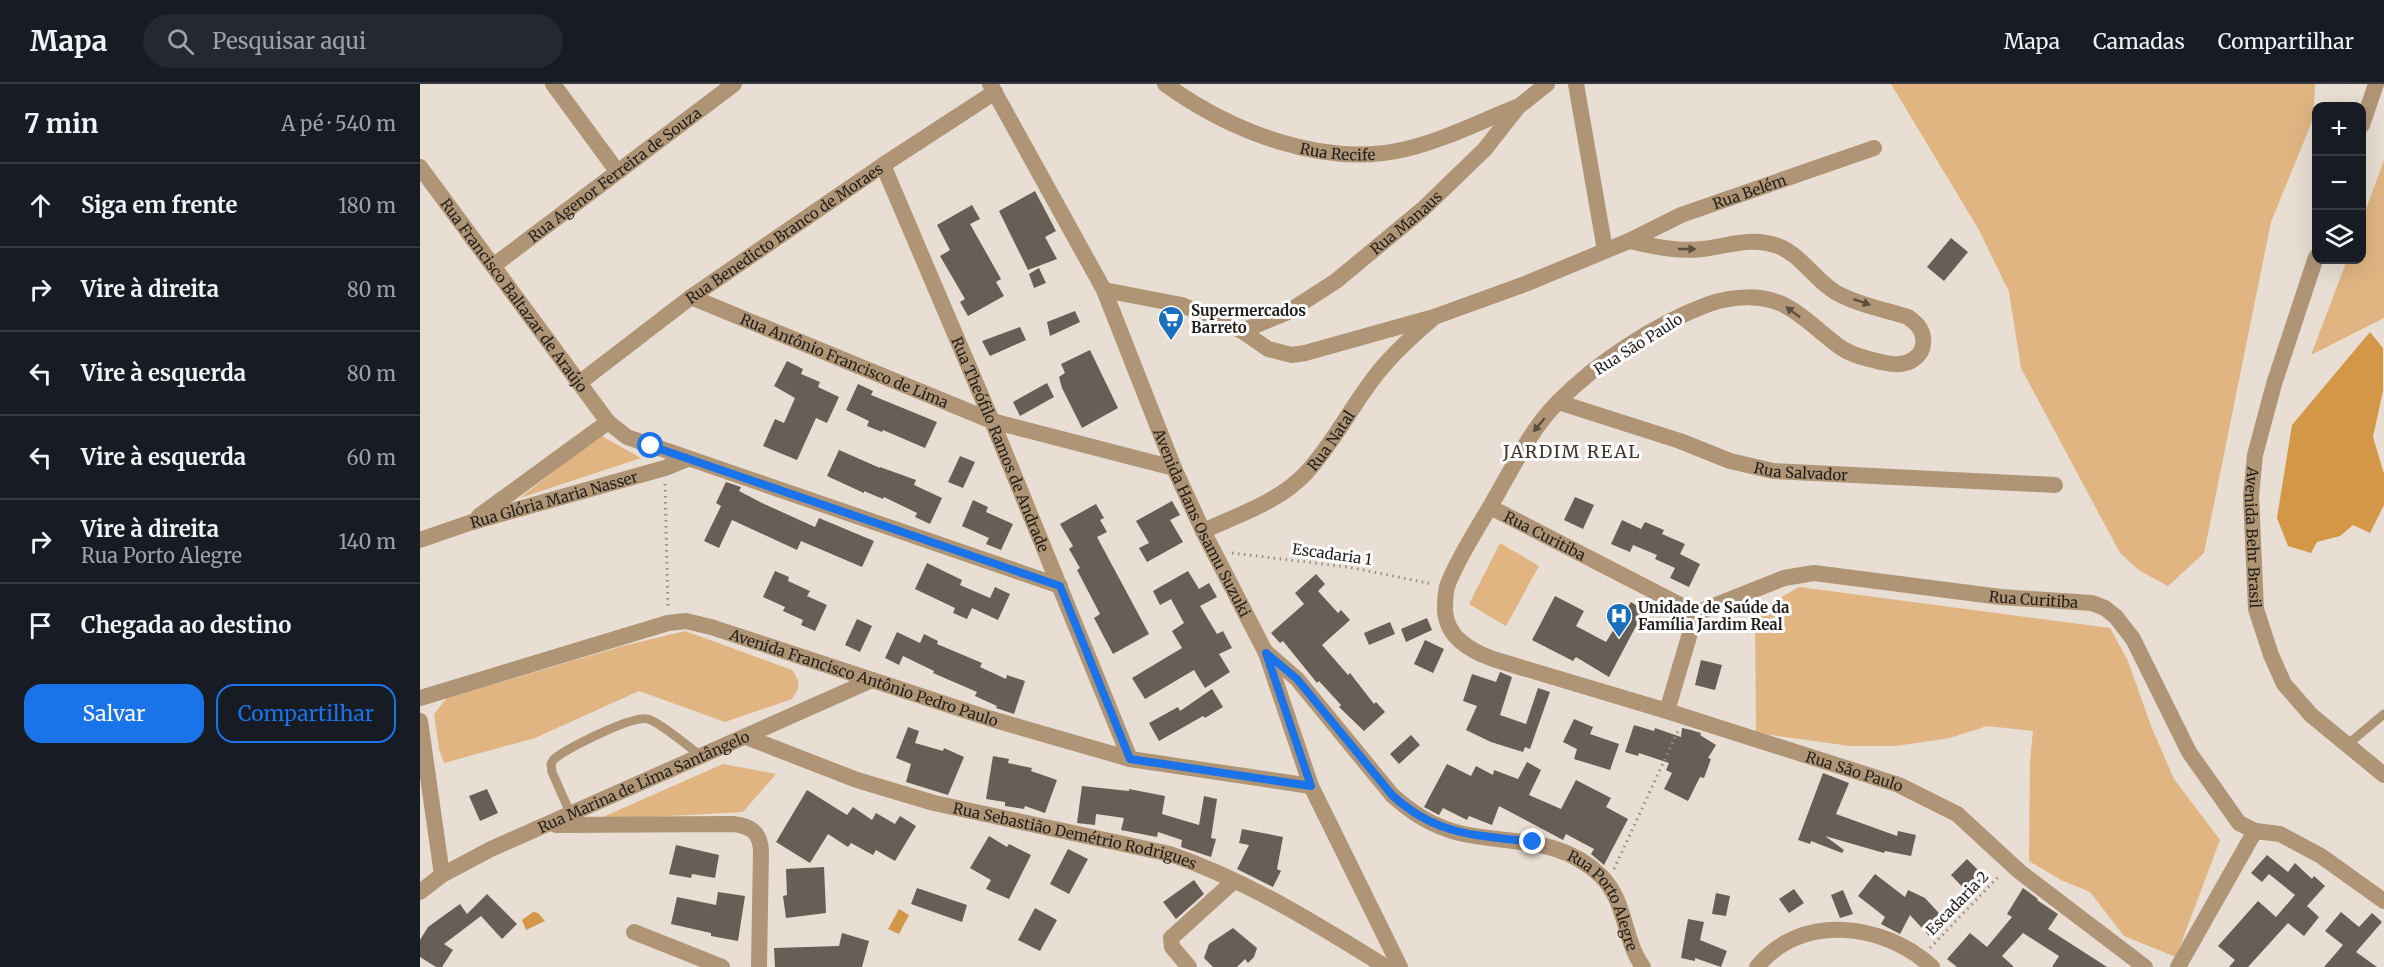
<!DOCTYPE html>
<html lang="pt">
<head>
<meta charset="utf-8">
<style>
	:root { --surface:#171b24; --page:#242831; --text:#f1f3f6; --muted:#9ea1a6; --line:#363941; --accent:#1a73e8 }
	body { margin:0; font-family:Merriweather,serif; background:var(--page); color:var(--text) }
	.controls { position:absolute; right:18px; top:18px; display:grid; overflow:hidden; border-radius:12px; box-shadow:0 6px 24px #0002 }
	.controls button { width:54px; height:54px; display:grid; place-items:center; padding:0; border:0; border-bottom:2px solid var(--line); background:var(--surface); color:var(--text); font:30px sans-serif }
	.stop { position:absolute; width:18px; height:18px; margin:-14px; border:4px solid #1a73e8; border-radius:50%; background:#fff }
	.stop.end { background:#1a73e8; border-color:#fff; box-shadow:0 2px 6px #0008 }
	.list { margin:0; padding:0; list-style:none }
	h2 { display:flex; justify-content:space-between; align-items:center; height:78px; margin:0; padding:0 24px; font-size:26px }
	h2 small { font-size:20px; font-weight:400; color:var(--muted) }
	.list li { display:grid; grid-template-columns:39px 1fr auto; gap:18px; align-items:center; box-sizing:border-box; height:84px; padding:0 24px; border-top:2px solid var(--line) }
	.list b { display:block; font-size:22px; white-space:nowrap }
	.list p { margin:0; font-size:20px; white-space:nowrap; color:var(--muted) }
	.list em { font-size:20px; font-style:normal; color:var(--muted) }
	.actions { display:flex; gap:12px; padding:18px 24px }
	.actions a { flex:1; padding:14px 0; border:2px solid var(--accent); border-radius:18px; text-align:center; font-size:21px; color:var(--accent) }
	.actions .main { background:var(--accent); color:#fff }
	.icon { flex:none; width:33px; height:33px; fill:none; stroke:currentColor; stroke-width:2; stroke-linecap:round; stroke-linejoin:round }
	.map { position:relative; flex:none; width:1964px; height:883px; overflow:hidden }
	header { display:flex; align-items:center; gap:36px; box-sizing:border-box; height:84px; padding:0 30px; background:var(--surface); border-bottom:2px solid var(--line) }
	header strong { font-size:28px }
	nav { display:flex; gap:33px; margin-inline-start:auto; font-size:21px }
	.search { width:420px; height:54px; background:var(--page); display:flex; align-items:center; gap:15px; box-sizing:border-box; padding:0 21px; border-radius:33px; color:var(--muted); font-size:22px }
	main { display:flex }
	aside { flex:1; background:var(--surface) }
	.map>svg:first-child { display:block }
	.green { fill:#e0b582 }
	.water { fill:#d39747 }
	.building { fill:#675f55 }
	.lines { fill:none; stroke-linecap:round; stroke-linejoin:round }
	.path { stroke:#948d85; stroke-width:3; stroke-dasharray:1.5 4.5; stroke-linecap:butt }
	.service { stroke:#af9575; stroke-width:9 }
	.minor { stroke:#af9575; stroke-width:16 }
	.tertiary { stroke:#af9575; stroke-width:16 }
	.oneway { fill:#5a4e3f }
	.route { stroke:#1a73e8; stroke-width:8 }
	.labels { text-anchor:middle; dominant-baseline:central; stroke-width:6; stroke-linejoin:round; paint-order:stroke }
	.street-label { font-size:15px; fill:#221f1b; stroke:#fff }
	.poi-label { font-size:15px; font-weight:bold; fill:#221f1b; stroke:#fff; text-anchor:start }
	.quarter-label { font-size:18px; letter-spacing:1.5px; fill:#3e362d; stroke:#fff }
</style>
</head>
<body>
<header>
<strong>Mapa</strong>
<div class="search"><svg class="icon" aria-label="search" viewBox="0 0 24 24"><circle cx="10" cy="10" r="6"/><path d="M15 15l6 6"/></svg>Pesquisar aqui</div>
<nav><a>Mapa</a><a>Camadas</a><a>Compartilhar</a></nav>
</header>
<main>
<aside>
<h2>7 min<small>A pé · 540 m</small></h2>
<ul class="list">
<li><svg class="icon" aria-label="ahead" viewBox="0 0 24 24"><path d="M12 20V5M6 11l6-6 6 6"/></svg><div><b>Siga em frente</b></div><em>180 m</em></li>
<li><svg class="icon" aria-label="right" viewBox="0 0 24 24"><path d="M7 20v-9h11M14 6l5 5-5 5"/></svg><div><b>Vire à direita</b></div><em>80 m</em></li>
<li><svg class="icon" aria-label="left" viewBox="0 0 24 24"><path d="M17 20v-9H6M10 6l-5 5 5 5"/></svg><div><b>Vire à esquerda</b></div><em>80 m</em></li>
<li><svg class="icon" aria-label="left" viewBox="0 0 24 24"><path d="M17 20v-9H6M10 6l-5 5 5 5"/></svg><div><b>Vire à esquerda</b></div><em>60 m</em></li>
<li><svg class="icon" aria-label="right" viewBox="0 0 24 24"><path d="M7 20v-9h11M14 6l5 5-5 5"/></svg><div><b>Vire à direita</b><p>Rua Porto Alegre</p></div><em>140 m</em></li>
<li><svg class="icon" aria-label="arrive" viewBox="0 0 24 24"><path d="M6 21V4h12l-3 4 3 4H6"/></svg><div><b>Chegada ao destino</b></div></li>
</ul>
<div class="actions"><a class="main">Salvar</a><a>Compartilhar</a></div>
</aside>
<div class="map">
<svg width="1964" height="883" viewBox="0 0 1964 883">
	<rect width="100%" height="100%" fill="#e8ded3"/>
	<path class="green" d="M1471,0H1895L1893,35L1851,138L1784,469L1748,502L1720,487L1700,469L1601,284L1589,208L1559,146Z
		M1964,76V234L1891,271L1927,176H1942V136Z
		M180,351L221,374L100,414Z
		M1080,459L1119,482L1086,542L1049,520Z
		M1379,503L1690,544L1708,577L1731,642L1754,695L1800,756L1756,873L1704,852L1670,808L1641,796L1609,777L1610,677L1613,647L1567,642L1530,654L1476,662H1430L1336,649L1335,528Z
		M265,547L372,586C380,597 381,603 372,615L305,638L219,607L115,654L24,679L19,665L14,630L27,614L203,562Z
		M303,680L356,690L323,728L176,736Z"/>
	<path class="water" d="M1950,248L1963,264V307L1953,353L1964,390V421L1950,449L1933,441L1920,452L1897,458L1891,469L1868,462L1857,434L1872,341Z
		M479,825L489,831L479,850L468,845Z
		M113,828L118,829L125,837L106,846L102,836Z"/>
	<path class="building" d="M615,107L636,147L625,153L637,175L608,186L579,127Z
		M552,121L560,135L550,140L581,195L576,198L584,212L548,232L540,218L545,215L520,172L530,166L517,141Z
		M1531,154L1548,168L1524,197L1507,183Z
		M619,184L626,199L614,204L609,190Z
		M655,227L660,238L630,252L627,238Z
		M600,243L606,256L570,272L562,257Z
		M670,266L698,324L662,344L642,304L639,293L645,289L641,280Z
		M367,277L383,285L381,290L400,298L398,303L419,313L407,339L396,334L377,376L343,362L355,335L364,339L375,314L354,302Z
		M627,299L634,313L600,332L593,318Z
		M438,300L453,307L451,311L517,338L505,364L463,346L462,348L447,342L449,337L426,326Z
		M419,366L460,384V383L496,396L494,401L522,414L510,440L495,433L497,429L464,413L463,415L444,407V409L407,392Z
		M540,372L555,378L543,404L528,398Z
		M306,398L321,403L319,407L342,419L395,443L399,434L454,457L442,483L381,457L377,466L312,436L299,464L284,457L301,422L296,419Z
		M1155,413L1174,421L1163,445L1144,436Z
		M553,416L568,423L566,428L593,440L581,466L566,460L569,454L542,442Z
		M752,417L760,431L750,436L763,458L727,478L719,464L729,459L716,437Z
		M676,420L684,434L680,436L687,448L677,453L729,550L693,570L674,534L680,530L657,486L660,484L649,465L653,462L640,440Z
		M1202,436L1221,445L1225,438L1244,446L1242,450L1265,460L1260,470L1280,480L1269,503L1250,494L1255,484L1235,475L1237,471L1213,461L1210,468L1191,460Z
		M507,479L542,496L540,501L570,514L575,503L590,510L578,536L552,524L547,535L533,529L535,524L495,505Z
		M355,487L369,493L368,497L390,507L387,512L407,521L395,547L381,541L383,536L363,527L365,523L343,513Z
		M768,487L779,505L789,499L797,513L780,522L797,550L803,547L812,564L799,570L810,588L785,604L774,586L725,615L712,594L762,564L752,547L764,539L751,515L740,521L733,507Z
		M896,490L905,500L898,507L918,529L921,526L930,536L902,561L928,591L930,589L954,620L956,618L965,628L944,647L919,623L921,621L899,597L897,599L863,557L860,559L851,549L884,520L875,509Z
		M1135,512L1164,527L1156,542L1186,558L1211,518L1224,527L1189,593L1156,573L1153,577L1112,556Z
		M1007,534L1012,546L986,558L981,545Z
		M437,535L452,542L440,568L425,561Z
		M970,538L975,550L949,561L944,549Z
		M477,548L500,559L504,550L518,557L517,560L562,579L560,583L586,595L587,591L605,597L594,630L576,624L577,622L555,612L557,608L513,589L514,587L483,572L479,581L465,574Z
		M1005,556L1024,565L1013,589L994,580Z
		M1281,576L1302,581L1295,606L1275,601Z
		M1080,588L1092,593L1080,631L1106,640L1118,604L1130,608L1110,665L1105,663L1103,668L1071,658L1046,646L1057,622L1043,617L1052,590L1076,598Z
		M792,605L803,623L785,634L783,632L739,657L729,639L758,623L760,627Z
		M1154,635L1173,643L1170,650L1199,660L1190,686L1154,675L1157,665L1143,658Z
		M1214,641L1234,647L1235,644L1261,653L1262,644L1271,646L1281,649L1280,651L1296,661L1288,674L1291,675L1284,694L1280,693L1268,717L1244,705L1252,689L1246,686L1249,679L1219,669L1218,672L1205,668Z
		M488,643L499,647L495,659L523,667L524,664L544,673L528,711L486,698L491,680L476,674Z
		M991,651L1000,661L979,680L970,670Z
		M573,672L589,675L588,679L612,684L611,687L637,696L625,729L605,722L604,725L585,722V718L566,715Z
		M1107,678L1121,686L1109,711L1141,725L1156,696L1191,714L1186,723L1208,735L1184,781L1171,770L1174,765L1146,750L1143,756L1079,722L1072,741L1049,732L1047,736L1023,724L1019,731L1004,723L1027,680L1051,692L1056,682L1073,691L1074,686L1098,695Z
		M1403,689L1429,699L1416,730L1477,752L1478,747L1496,751L1491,772L1465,767L1464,769L1405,752L1424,766L1422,769L1391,757L1390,760L1378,756Z
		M662,702L709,707V705L745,712L742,730L779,741L784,712L797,715L791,754L796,755L791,773L761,763L762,756L738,748L737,753L701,746L704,734L676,730L675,741L657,739Z
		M67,705L78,729L60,737L49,712Z
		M387,706L427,731L433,723L452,736L456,729L475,740L480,732L496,742L475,777L456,766L453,771L431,759L428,763L408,750L390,779L356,758Z
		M822,745L863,753L857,785L861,787L853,803L817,785L829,761L819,759Z
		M569,752L587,763L589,760L611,771L589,815L566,805L571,796L550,784Z
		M256,761L299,771L295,794L272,790L271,794L249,790Z
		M648,765L668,775L649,810L630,800Z
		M1847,771L1868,788L1875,779L1892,795L1894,792L1905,802L1887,822L1899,833L1884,852L1868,839L1828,883H1809L1815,876L1798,862L1838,817L1856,833L1875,811L1849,790L1842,798L1831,789Z
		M1547,775L1567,795L1550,811L1531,791Z
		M404,783L406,829L366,834L363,812L367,811L366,785Z
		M1455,790L1485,813L1488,806L1505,814L1528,839L1511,854L1490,831L1480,850L1461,840L1465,833L1438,812Z
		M774,796L784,810L756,835L743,818Z
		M497,804L547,821L542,838L491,820Z
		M1603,804L1618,815L1617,816L1638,830L1628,845L1687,883H1632L1639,872L1603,849L1582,872L1594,883H1537L1527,875L1550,849L1567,863L1592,833L1587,830Z
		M1374,805L1384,819L1369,829L1359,815Z
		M1423,806L1433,830L1420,834L1411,811Z
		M298,808L325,812L318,857L291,852V849L251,840L257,813L296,821Z
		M1296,809L1310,812L1306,832L1292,830Z
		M67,810L97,840L82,855L61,832L24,860L33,866L22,883H16L0,873V856L8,843L40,820L47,830Z
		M615,824L637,836L620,867L598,856Z
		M1921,828L1939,843L1952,829L1962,838L1936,868L1957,883H1904L1923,861L1905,847Z
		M1268,835L1284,838L1280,856L1307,867L1301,883L1275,874V877L1261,874Z
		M813,844L837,864L834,873L828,879L825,875L817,883H793L784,874L789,860Z
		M422,849L449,857L442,883H355L354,864L419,862Z"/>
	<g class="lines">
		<path class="path" d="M245,400L248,523
			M812,469L928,483L1013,500
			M1194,785L1258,647
			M1510,864L1580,791"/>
		<path class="service" d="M1927,661L1964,630
			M151,731L132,688L131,680L134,675C148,664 212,631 228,635C241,639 269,663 282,673"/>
		<g class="minor">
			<path d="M133,0L197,87"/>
			<path id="s1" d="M570,0L684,206L754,384L783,447L846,569L891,702L980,883"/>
			<path id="s2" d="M745,0C810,47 904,85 986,65C1024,56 1061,37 1097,23"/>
			<path d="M1156,0L1185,166"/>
			<path id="s3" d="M463,81L572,337L710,675"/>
			<path id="s4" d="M0,83L188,338L207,353L640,502"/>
			<path id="s5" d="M1209,157C1233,162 1257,168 1282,165C1309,162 1331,152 1358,162C1380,170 1395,196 1415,208C1435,220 1466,226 1488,233C1496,239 1502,244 1503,254C1504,262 1501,270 1495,274C1486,282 1473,281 1461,278C1448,275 1434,272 1423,265C1403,252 1386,232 1364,221C1341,210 1313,212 1289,220C1237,239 1177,278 1138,318C1109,347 1092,386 1071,421C1056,447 1039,472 1028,500C1025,507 1025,519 1025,527C1027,554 1051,567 1073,575L1247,627L1479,701L1537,730L1600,788L1725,883"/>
			<path id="s6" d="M73,182L314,0"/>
			<path id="s7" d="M684,206L762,221L822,247L848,265L872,271L885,269L1014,233L1105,200L1209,157L1261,131L1454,64"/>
			<path id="s8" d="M271,213L572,337L754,384"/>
			<path id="s9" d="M822,247L868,228L916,197L1003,125L1065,65L1098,23L1127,0"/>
			<path id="s10" d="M159,299L271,213L463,81L575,8"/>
			<path id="s11" d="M1138,318L1260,357L1310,377L1353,387L1635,401"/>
			<path id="s12" d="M1070,423L1276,529L1364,494L1394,489L1581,513L1672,519L1685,524L1696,533L1713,555L1769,668L1819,739L1835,747"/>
			<path d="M59,432L188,338"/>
			<path id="s13" d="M783,447C818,431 859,418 886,389C912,361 930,325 953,295C969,273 990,254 1011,236"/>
			<path id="s14" d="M0,456L49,439L245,384L267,375"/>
			<path id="s15" d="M847,569L877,595L972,711C992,729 1012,742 1039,749C1089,761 1139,751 1181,792C1207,818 1203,856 1223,883"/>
			<path id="s16" d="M0,614L248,539L266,537L291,543L568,634L710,675L891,702"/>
			<path d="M1247,627L1276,529"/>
			<path d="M0,637L22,791"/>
			<path id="s17" d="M326,653L437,696L514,719L750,770C828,797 897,840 966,883"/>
			<path d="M136,741L313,740C331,742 340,748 341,767L339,883"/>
			<path id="s18" d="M0,808L22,791L71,765L452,596"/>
			<path d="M214,848L302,883"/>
			<path d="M769,883L752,863L751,854L814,797"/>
			<path d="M1337,883C1381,828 1464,839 1512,883"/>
			<path d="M1758,883L1835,747L1860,750L1901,772L1964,817"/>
		</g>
		<g class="tertiary">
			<path d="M1942,41L1956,0"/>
			<path id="s19" d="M1896,173L1854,300L1835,371L1831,412L1836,525L1851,571L1864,600L1891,631L1964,691"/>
		</g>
	</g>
	<defs><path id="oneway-solid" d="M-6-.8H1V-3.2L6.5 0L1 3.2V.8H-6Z" transform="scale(1.5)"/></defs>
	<g class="oneway">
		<use href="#oneway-solid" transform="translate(1267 165)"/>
		<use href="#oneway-solid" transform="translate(1442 218) rotate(19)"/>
		<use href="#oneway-solid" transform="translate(1373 228) rotate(-143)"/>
		<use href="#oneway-solid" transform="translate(1119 341) rotate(129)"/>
	</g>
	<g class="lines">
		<path class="route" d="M231,362L640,502L710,675L891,702L846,569L877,595L972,711C1016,752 1056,751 1113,758"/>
	</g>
	<defs>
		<symbol id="supermarket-pin" viewBox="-11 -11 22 30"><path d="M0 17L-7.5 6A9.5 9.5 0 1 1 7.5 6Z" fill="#1a6fbd" stroke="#fff"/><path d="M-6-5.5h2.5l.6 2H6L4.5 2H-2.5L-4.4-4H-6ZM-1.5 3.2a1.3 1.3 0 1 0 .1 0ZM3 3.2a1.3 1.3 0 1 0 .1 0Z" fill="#fff"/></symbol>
		<symbol id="hospital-pin" viewBox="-11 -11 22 30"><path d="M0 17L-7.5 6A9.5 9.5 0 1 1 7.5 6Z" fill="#1a6fbd" stroke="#fff"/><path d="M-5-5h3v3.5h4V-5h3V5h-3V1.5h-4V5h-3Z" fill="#fff"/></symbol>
	</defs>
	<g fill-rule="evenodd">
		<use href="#supermarket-pin" x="736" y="220" width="30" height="40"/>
		<use href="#hospital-pin" x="1184" y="517" width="30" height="40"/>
	</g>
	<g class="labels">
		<g class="street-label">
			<text stroke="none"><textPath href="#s2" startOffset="188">Rua Recife</textPath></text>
			<text stroke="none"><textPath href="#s6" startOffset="152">Rua Agenor Ferreira de Souza</textPath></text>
			<text stroke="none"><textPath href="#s7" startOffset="688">Rua Belém</textPath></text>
			<text stroke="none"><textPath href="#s9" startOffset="198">Rua Manaus</textPath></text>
			<text stroke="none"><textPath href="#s10" startOffset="254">Rua Benedicto Branco de Moraes</textPath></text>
			<text stroke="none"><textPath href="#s4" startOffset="159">Rua Francisco Baltazar de Araújo</textPath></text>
			<text transform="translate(1218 260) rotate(-32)">Rua São Paulo</text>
			<text stroke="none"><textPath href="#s8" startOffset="166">Rua Antônio Francisco de Lima</textPath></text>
			<text stroke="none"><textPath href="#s13" startOffset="160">Rua Natal</textPath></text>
			<text stroke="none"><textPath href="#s3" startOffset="303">Rua Theófilo Ramos de Andrade</textPath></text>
			<text stroke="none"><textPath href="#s11" startOffset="254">Rua Salvador</textPath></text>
			<text stroke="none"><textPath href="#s14" startOffset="140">Rua Glória Maria Nasser</textPath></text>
			<text stroke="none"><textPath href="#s1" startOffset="488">Avenida Hans Osamu Suzuki</textPath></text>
			<text stroke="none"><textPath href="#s12" startOffset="62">Rua Curitiba</textPath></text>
			<text stroke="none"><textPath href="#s19" startOffset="290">Avenida Behr Brasil</textPath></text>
			<text transform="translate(912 470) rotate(8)">Escadaria 1</text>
			<text stroke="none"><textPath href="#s12" startOffset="578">Rua Curitiba</textPath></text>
			<text stroke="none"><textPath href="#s16" startOffset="464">Avenida Francisco Antônio Pedro Paulo</textPath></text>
			<text stroke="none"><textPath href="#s5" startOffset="1450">Rua São Paulo</textPath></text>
			<text stroke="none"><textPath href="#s18" startOffset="250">Rua Marina de Lima Santângelo</textPath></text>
			<text stroke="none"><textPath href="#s17" startOffset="344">Rua Sebastião Demétrio Rodrigues</textPath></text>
			<text transform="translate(1537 819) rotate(-46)">Escadaria 2</text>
			<text stroke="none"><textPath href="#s15" startOffset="440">Rua Porto Alegre</textPath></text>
		</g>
		<g class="poi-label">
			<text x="771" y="226">Supermercados<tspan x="771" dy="17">Barreto</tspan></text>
			<text x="1218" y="523">Unidade de Saúde da<tspan x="1218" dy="17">Família Jardim Real</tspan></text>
		</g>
		<g class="quarter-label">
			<text x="1152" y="367">JARDIM REAL</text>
		</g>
	</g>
</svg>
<div class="controls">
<button>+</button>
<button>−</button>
<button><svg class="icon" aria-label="layers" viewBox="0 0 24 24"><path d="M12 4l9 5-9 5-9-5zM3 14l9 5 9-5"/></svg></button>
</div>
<div class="stop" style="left:231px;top:362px"></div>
<div class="stop end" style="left:1113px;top:758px"></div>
</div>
</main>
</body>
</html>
